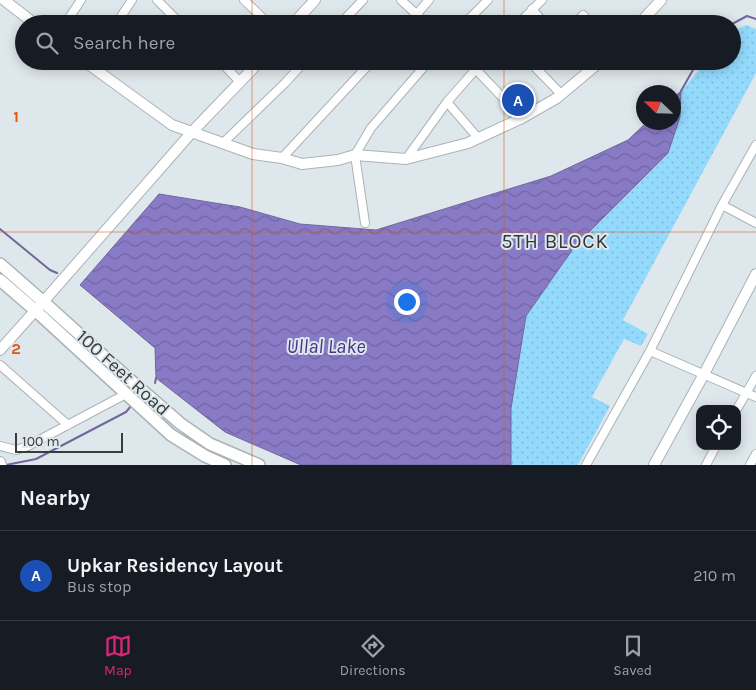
<!DOCTYPE html>
<html lang="en">
<head>
<meta charset="utf-8">
<style>
	:root { --surface:#171b24; --page:#242831; --text:#f1f3f6; --muted:#9ea1a6; --line:#363941; --accent:#db2777 }
	body { margin:0; font-family:Karla,sans-serif; background:var(--page); color:var(--text) }
	.controls { position:absolute; right:15px; bottom:15px; display:grid; overflow:hidden; border-radius:10px; box-shadow:0 2px 12px #0003 }
	.controls button { width:45px; height:45px; display:grid; place-items:center; padding:0; border:0; border-bottom:1px solid var(--line); background:var(--surface); color:var(--text); font:25px sans-serif }
	.compass { position:absolute; left:636px; top:85px; width:45px; height:45px; border-radius:50%; background:var(--surface); box-shadow:0 2px 12px #0003; rotate:293deg }
	.scale { position:absolute; left:15px; bottom:12px; width:108px; box-sizing:border-box; padding-left:5px; border:2px solid #393c3e; border-top:0; font-size:14px; line-height:18px; white-space:nowrap; color:#393c3e; -webkit-text-stroke:4px #dee7eb; paint-order:stroke }
	.you { position:absolute; left:406px; top:301px; width:18px; height:18px; margin:-12px; border:4px solid #fff; border-radius:50%; background:#1a73e8; box-shadow:0 0 0 8px #1a73e833 }
	.badge { display:grid; place-items:center; width:32px; height:32px; border-radius:50%; background:var(--accent); color:#fff; font-size:16px; font-weight:700 }
	.pin { position:absolute; translate:-50% -50%; border:2px solid #fff; box-shadow:0 1px 5px #0006 }
	.list { margin:0; padding:0; list-style:none }
	h2 { display:flex; justify-content:space-between; align-items:center; height:65px; margin:0; padding:0 20px; font-size:21px }
	h2 small { font-size:16px; font-weight:400; color:var(--muted) }
	.list li { display:grid; grid-template-columns:32px 1fr auto; gap:15px; align-items:center; box-sizing:border-box; height:90px; padding:0 20px; border-top:1px solid var(--line) }
	.list b { display:block; font-size:19px; white-space:nowrap }
	.list p { margin:0; font-size:16px; white-space:nowrap; color:var(--muted) }
	.list em { font-size:16px; font-style:normal; color:var(--muted) }
	.icon { flex:none; width:28px; height:28px; fill:none; stroke:currentColor; stroke-width:2; stroke-linecap:round; stroke-linejoin:round }
	.map { position:relative; flex:none; width:756px; height:465px; overflow:hidden }
	.search { position:absolute; background:var(--surface); box-shadow:0 2px 12px #0003; left:15px; right:15px; top:15px; height:55px; display:flex; align-items:center; gap:12px; box-sizing:border-box; padding:0 18px; border-radius:28px; color:var(--muted); font-size:19px }
	.sheet { height:155px; background:var(--surface) }
	nav { display:flex; justify-content:space-around; align-items:center; box-sizing:border-box; height:70px; border-top:1px solid var(--line); background:var(--surface); font-size:14px; color:var(--muted) }
	nav a { display:grid; justify-items:center; gap:2px }
	nav .on { color:var(--accent) }
	.map>svg:first-child { display:block }
	.grass { fill:url(#grass-dots) }
	.water { fill:url(#water-waves); stroke:#71679d }
	.lines { fill:none; stroke-linecap:round; stroke-linejoin:round }
	.stream { stroke:#71679d; stroke-width:2 }
	.minor-casing { stroke:#abb3b7; stroke-width:10 }
	.tertiary-casing { stroke:#abb3b7; stroke-width:12 }
	.secondary-casing { stroke:#abb3b7; stroke-width:14 }
	.minor { stroke:#fff; stroke-width:8 }
	.tertiary { stroke:#fff; stroke-width:10 }
	.secondary { stroke:#fff; stroke-width:11 }
	.grid { fill:none; stroke:#df580e; stroke-width:1; stroke-opacity:0.55 }
	.labels { text-anchor:middle; dominant-baseline:central; stroke-width:4; stroke-linejoin:round; paint-order:stroke }
	.street-label { font-size:19px; fill:#393c3e; stroke:#dee7eb }
	.neighbourhood-label { font-size:20px; letter-spacing:1px; fill:#30363a; stroke:#dee7eb }
	.water-label { font-size:20px; font-style:italic; fill:#4a308a; stroke:#dee7eb }
	.grid-label { font-size:16px; text-anchor:middle; font-weight:bold; fill:#df580e; stroke:#dee7eb; stroke-width:4; stroke-linejoin:round; paint-order:stroke }
</style>
</head>
<body>
<div class="map">
<svg width="756" height="465" viewBox="0 0 756 465">
	<defs>
		<pattern id="grass-dots" width="8" height="8" patternUnits="userSpaceOnUse" patternTransform="scale(1.25)"><rect width="8" height="8" fill="#94dafd"/><path d="M2 2h.1M6 6h.1" fill="none" stroke="#80bcda" stroke-width="1.8" stroke-linecap="round"/></pattern>
		<pattern id="water-waves" width="16" height="10" patternUnits="userSpaceOnUse" patternTransform="scale(1.25)"><rect width="16" height="10" fill="#897ac6"/><path d="M0 5q4-4 8 0t8 0" fill="none" stroke="#7165a2"/></pattern>
	</defs>
	<rect width="100%" height="100%" fill="#dee7eb"/>
	<path class="grass" d="M747,25L756,29V73L623,320L648,334L641,346L624,339L592,397L610,406L578,465H511V408L526,316L575,246L668,153L680,117L681,91L707,61H732V33L734,30Z"/>
	<path class="water" d="M681,91L680,117L668,153L575,246L526,316L511,408V465H301L225,432L156,378L155,348L80,285L159,194L240,207L300,224L376,230L551,176L628,140L646,123L674,122V97Z"/>
	<g class="lines">
		<path class="stream" d="M732,24L747,16L756,19
			M681,91L698,61
			M0,229L50,270L57,273
			M155,383L156,378
			M6,465L36,459L126,412L131,406"/>
		<defs>
			<path id="minor" d="M157,0L181,24
				M244,0L269,24
				M401,0L427,24
				M532,9L545,24
				M65,24L81,0
				M116,24L132,0
				M340,24L363,0
				M408,24L429,0
				M464,24L488,0
				M518,24L542,0
				M574,24L583,15L591,24
				M220,61L240,82
				M468,61L522,118
				M529,61L561,94
				M579,61L589,72
				M447,102L478,138
				M223,143L285,83L305,61
				M282,158L372,61
				M406,159L447,102L483,61
				M722,205L756,223
				M365,223L355,155L371,128L429,61
				M650,351L756,397
				M0,365L68,425
				M737,409L756,376
				M0,446L16,450L28,446L126,394
				M586,465L650,351L722,205L756,145
				M706,465L716,446
				M750,465L756,454"/>
			<path id="tertiary" d="M4,0L35,24
				M293,24L315,0
				M639,24L661,0
				M84,61L172,125L253,154L282,158L302,164L338,160L355,155L406,159L468,143L522,118L557,98L601,61
				M0,350L43,302L192,132L260,61
				M0,462L1,465
				M654,465L704,374L756,274"/>
			<path id="secondary" d="M0,264L48,306L129,379L181,424L210,444L259,465
				M0,280L36,311L171,435L205,456L225,465"/>
		</defs>
		<use href="#minor" class="minor-casing"/>
		<use href="#tertiary" class="tertiary-casing"/>
		<use href="#secondary" class="secondary-casing"/>
		<use href="#minor" class="minor"/>
		<use href="#tertiary" class="tertiary"/>
		<use href="#secondary" class="secondary"/>
	</g>
	<path class="grid" d="M252,0V24M504,0V24M252,61V465M504,61V465M0,232H756"/>
	<g class="labels">
		<g class="street-label">
			<text transform="translate(123 373) rotate(42)">100 Feet Road</text>
		</g>
		<g class="neighbourhood-label">
			<text x="555" y="241">5TH BLOCK</text>
		</g>
		<g class="water-label">
			<text x="326" y="346">Ullal Lake</text>
		</g>
	</g>
	<g class="grid-label">
		<text x="16" y="122">1</text>
		<text x="16" y="354">2</text>
	</g>
</svg>
<div class="controls">
<button><svg class="icon" aria-label="locate" viewBox="0 0 24 24"><circle cx="12" cy="12" r="6"/><path d="M12 2v4M12 18v4M2 12h4M18 12h4"/></svg></button>
</div>
<svg class="compass" viewBox="-18 -18 36 36"><path d="M0-13l5 13h-10z" fill="#e53935"/><path d="M0 13l5-13h-10z" fill="#9ea1a6"/></svg>
<div class="scale">100 m</div>
<div class="you"></div>
<div class="pin badge" style="left:518px;top:100px;background:#1a4fb4">A</div>
<div class="search"><svg class="icon" aria-label="search" viewBox="0 0 24 24"><circle cx="10" cy="10" r="6"/><path d="M15 15l6 6"/></svg>Search here</div>
</div>
<section class="sheet">
<h2>Nearby<small></small></h2>
<ul class="list">
<li><span class="badge" style="background:#1a4fb4">A</span><div><b>Upkar Residency Layout</b><p>Bus stop</p></div><em>210 m</em></li>
</ul>
</section>
<nav>
<a class="on"><svg class="icon" aria-label="map" viewBox="0 0 24 24"><path d="M3 6l6-2 6 2 6-2v14l-6 2-6-2-6 2zM9 4v14M15 6v14"/></svg>Map</a>
<a><svg class="icon" aria-label="directions" viewBox="0 0 24 24"><path d="M12 3l9 9-9 9-9-9zM9 14v-3h6M13 9l2 2-2 2"/></svg>Directions</a>
<a><svg class="icon" aria-label="saved" viewBox="0 0 24 24"><path d="M7 4h10v16l-5-4-5 4z"/></svg>Saved</a>
</nav>
</body>
</html>
